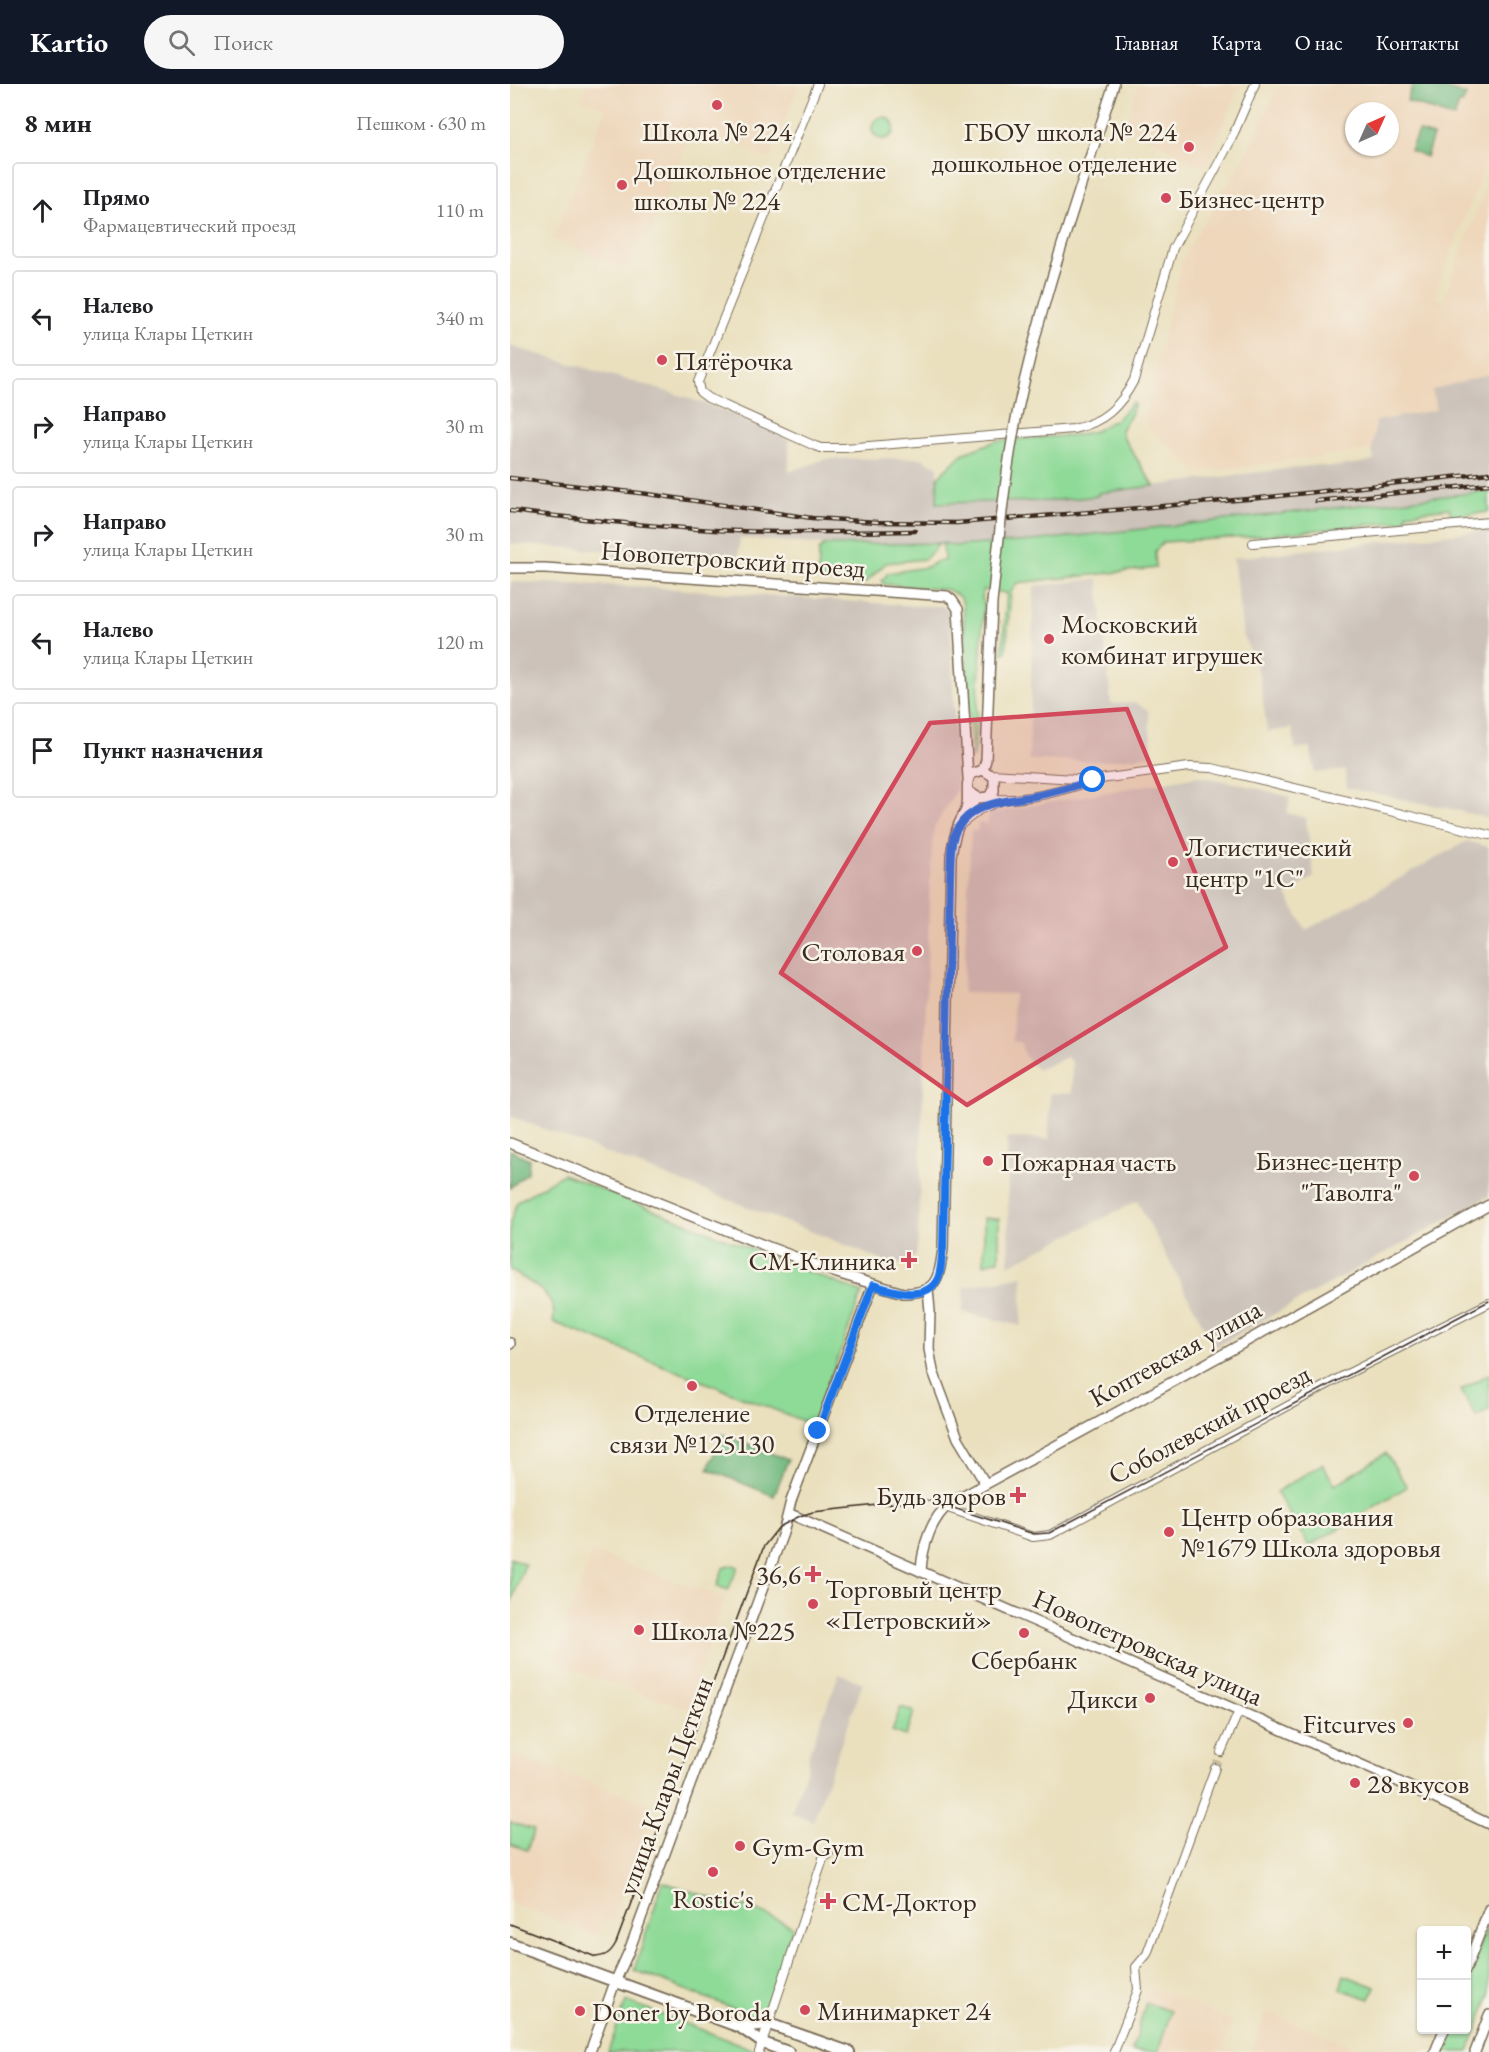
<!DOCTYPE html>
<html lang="ru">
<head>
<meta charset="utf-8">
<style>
	:root { --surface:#fff; --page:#f6f6f6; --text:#202124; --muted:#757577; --line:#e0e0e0; --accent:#111827 }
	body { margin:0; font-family:"EB Garamond",serif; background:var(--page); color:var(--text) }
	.controls { position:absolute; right:18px; bottom:18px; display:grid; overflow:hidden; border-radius:6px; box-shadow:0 2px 4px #0004 }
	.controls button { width:54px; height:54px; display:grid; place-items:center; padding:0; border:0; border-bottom:2px solid var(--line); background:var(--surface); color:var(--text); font:30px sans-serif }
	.compass { position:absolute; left:835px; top:18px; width:54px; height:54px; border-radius:50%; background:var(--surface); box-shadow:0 2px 4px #0004; rotate:45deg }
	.stop { position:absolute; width:18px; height:18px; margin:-14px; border:4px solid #1a73e8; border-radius:50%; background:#fff }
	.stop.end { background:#1a73e8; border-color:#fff; box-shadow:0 2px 6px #0008 }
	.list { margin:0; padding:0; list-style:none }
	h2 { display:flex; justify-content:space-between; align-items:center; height:78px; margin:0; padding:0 24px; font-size:26px }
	h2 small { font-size:20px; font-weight:400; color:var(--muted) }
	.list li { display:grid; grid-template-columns:39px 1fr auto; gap:18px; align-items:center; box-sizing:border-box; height:96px; margin:0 12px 12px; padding:0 12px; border:2px solid var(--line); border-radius:6px }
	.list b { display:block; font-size:22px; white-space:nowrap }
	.list p { margin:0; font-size:20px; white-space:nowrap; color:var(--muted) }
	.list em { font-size:20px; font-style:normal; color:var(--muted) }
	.icon { flex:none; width:33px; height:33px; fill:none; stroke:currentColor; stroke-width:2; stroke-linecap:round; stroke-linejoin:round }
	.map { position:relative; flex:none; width:979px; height:1968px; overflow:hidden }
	header { display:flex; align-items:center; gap:36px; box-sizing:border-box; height:84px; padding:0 30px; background:var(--accent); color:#fff }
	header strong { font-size:28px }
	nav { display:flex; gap:33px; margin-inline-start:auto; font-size:21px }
	.search { width:420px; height:54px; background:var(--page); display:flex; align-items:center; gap:15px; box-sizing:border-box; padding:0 21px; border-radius:33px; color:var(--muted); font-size:22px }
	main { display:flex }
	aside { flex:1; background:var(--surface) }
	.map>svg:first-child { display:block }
	.built { fill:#eed7bb; fill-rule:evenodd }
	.industrial { fill:#ccc2b9 }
	.green { fill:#8eda97; stroke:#64825a; stroke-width:1.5 }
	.forest { fill:#72ba80; stroke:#56724f; stroke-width:1.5 }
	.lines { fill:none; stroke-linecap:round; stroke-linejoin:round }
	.minor-tunnel { stroke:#c7bc9e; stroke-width:8; stroke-dasharray:8 4; stroke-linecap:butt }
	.minor-casing { stroke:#786a56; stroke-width:10 }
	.tertiary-casing { stroke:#786a56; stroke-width:12 }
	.secondary-casing { stroke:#786a56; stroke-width:14 }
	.minor { stroke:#fff; stroke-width:8 }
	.tertiary { stroke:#fff; stroke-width:9 }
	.secondary { stroke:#fff; stroke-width:10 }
	.tram { stroke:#3b2a1e; stroke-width:1.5 }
	.rail-casing { stroke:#3b2a1e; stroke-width:4.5 }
	.rail { stroke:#f7f3e8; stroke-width:2; stroke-dasharray:7; stroke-linecap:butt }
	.tertiary-bridge-casing { stroke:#786a56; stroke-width:12; stroke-linecap:butt }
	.tertiary-bridge { stroke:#fff; stroke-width:9 }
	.route { stroke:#1a73e8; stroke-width:8 }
	.marked { fill:#d1495b; fill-opacity:0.2; stroke:#d1495b; stroke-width:4.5; stroke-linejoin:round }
	.poi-dot { fill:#d1495b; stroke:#f7f3e8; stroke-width:2 }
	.labels { text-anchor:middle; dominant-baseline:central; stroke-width:5; stroke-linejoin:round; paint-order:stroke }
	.poi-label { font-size:27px; fill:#3b2a1e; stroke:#f7f3e8; text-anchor:start }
	.street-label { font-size:27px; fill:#3b2a1e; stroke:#f7f3e8 }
</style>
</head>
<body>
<header>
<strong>Kartio</strong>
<div class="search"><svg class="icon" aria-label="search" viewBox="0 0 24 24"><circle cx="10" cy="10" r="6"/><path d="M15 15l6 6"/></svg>Поиск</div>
<nav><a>Главная</a><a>Карта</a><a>О нас</a><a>Контакты</a></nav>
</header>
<main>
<aside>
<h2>8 мин<small>Пешком · 630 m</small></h2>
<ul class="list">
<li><svg class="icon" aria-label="ahead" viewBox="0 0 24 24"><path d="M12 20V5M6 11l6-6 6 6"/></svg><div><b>Прямо</b><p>Фармацевтический проезд</p></div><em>110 m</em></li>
<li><svg class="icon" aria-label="left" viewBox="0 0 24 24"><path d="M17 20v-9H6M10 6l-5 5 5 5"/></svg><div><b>Налево</b><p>улица Клары Цеткин</p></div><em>340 m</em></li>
<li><svg class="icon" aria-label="right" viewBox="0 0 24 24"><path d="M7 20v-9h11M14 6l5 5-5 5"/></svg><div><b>Направо</b><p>улица Клары Цеткин</p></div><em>30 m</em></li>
<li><svg class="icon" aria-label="right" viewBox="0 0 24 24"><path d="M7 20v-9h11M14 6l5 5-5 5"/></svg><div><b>Направо</b><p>улица Клары Цеткин</p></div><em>30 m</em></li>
<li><svg class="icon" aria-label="left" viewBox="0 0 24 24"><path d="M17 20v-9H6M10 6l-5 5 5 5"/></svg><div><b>Налево</b><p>улица Клары Цеткин</p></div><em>120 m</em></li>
<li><svg class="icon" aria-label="arrive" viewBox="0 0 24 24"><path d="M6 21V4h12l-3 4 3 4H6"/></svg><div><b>Пункт назначения</b></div></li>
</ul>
</aside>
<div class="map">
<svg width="979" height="1968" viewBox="0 0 979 1968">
	<rect width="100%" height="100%" fill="#f7f3e8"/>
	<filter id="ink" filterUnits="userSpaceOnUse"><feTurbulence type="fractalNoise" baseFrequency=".0167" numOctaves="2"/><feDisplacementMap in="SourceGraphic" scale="12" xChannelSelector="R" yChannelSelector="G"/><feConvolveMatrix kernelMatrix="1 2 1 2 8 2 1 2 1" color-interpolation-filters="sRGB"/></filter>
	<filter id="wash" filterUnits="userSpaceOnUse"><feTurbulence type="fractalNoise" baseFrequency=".008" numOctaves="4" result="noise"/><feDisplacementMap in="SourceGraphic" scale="24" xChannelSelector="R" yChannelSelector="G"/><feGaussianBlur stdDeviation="1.35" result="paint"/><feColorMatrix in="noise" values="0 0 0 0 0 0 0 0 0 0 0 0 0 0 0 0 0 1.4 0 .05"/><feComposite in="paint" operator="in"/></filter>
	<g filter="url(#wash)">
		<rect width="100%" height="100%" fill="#eae0be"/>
		<path class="built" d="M77,0H289L260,75L184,43L137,157L129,154L116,185L43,155L96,25L71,15Z
			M628,0H731L694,84L616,42Z
			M768,0H979V72L924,213L933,216L979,94V290L922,306L926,326L866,337L862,366L688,389L634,338L644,301L641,300L673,173L739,65ZM844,27H880V63H844Z
			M82,1468L215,1514L177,1625L44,1579Z
			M0,1669L144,1721L103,1837L99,1835L94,1840L91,1839L87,1851L0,1819Z
			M646,1905L723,1937L713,1962L730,1968H617L637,1910Z
			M756,1928L841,1961L839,1968H741Z"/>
		<path class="industrial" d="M0,262L169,311L235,334L279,356V388L315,375L411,374L428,383L427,419L539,417L587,412V409L805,381L822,383L864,377L862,366L866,337L926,326L922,306L979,290V407L522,457L444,462L434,459L315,461L230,454L228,475L176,471L161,477L104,475V467L0,460Z
			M979,446V735L946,726L837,704L835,686L805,689L800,663L785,665L782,644L757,648L750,593L733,550L723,474Z
			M588,495L601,620L626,619L638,626L643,671L594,677L519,676L524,502Z
			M0,498L123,502L407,522H432L440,527L447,704L424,744L420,795L408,1155L406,1172L393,1180L376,1178L318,1154L0,1032Z
			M688,692L730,700L780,713L777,729L796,734L804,793L776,811L796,846L957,757L979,763V1112L705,1263L627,1117L499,1181L497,1054L539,1055L540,1009H562V979L557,973L527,986L514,971L511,959L502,957L504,910L453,909L461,747H467L468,739L477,740L479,729Z
			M513,1192L511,1242L453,1228L454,1203Z
			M329,1590L353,1599L303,1737L281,1729L298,1682L299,1669Z"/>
		<path class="green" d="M362 44a11 11 0 1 1 22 0a11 11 0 1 1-22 0Z
			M623,318L624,322L621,331L611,346L613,353L644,402L588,409V412L539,417L427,419L428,393L452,370L486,357L566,351L585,347L608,334Z
			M979,407V428L941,432L939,424L897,429L895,437L738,453L654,458L645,467L646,484L507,499L501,508L496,568L492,570L497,509L473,506L472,515L474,519L464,673H462L453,521L451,514L439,506L373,500L372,497L378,489L417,483L428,477H434L433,460L426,461V464L415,475L376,479L355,499L308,495L309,466L315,461L434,459L444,462L522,457Z
			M53,1090L352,1209L303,1341L43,1238C50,1211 19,1198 0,1186V1138L8,1117Z
			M474,1134L489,1135V1176L474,1180Z
			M979,1290V1326L966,1333L951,1306Z
			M876,1369L897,1403L799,1462L766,1408L812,1380L825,1401Z
			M0,1474L15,1480L0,1522Z
			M223,1481L228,1483L218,1506L207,1502L213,1484Z
			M391,1623L404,1628L396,1652L382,1647Z
			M0,1738L24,1746L17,1766L0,1760Z
			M153,1798L229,1823H239L283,1843L256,1926L252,1930L243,1932L124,1886Z
			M979,1836V1912L959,1968H930L938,1946H956L957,1897Z
			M834,1891L865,1903L860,1915L830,1905Z
			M116,1917L245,1966V1968H98Z
			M636,1919L661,1927L648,1968L622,1967Z"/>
		<path class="forest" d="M903,0H921L956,11L952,20L949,19L944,34L897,17Z
			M908,47L923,52L916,73L900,66Z
			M0,1066L19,1075L18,1088L0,1104Z
			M212,1350L278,1376L264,1412L198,1385Z"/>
	</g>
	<g filter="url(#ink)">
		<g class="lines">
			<path class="minor-tunnel" d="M705,1684L711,1668"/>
			<defs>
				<path id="minor" d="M308,0L188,298L190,308L198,314L305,362L311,364H335L563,345C593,339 610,323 624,296L663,164L721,56L745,0
					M743,459L979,438
					M481,690L583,696L679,683L702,684L979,751
					M473,714C509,719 545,709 579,698
					M450,741L469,726L488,718
					M435,1423L523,1453L540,1451L835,1291L979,1219
					M711,1668L729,1627
					M249,1968L312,1778L313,1774L319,1770
					M604,1968L628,1906L626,1883L637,1870L705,1684"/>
				<path id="tertiary" d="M574,92L604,0
					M0,484H35L437,512L442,516L448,525L458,694
					M473,686L476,676L482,519
					M456,725C460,713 454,700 461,690L473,686L484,693V707L478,713L469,714L458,707
					M0,1059L251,1160L327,1189L393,1209C427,1210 429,1194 433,1165L441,772C444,751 450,726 469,714
					M418,1205L420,1227L419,1265L423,1287L448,1354L475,1399
					M0,1259V1260
					M278,1429L870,1689L979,1740
					M411,1488C412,1464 421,1433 441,1419L719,1267L979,1121
					M956,1885L979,1825
					M80,1968L105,1898L119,1867L273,1449L281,1417L363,1201
					M925,1968L934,1946
					M965,1968L979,1931"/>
				<path id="secondary" d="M0,1859L230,1943L253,1959L278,1968
					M230,1943L259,1940L339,1968"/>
			</defs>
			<use href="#minor" class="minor-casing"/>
			<use href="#tertiary" class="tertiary-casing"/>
			<use href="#secondary" class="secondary-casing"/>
			<use href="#minor" class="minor"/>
			<use href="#tertiary" class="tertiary"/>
			<use href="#secondary" class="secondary"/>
			<path class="tram" d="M0,1840L86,1873C97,1872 101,1868 106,1859L254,1462L269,1443L290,1432L303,1428L414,1416L425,1418L524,1450L539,1449L979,1217"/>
			<defs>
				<path id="rail" d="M0,394L138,410L302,434L368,438L447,439L750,414L979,389
					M806,417L979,400
					M0,427C75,435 151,444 227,447C286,449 346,448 405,447"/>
			</defs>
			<use href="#rail" class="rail-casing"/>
			<use href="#rail" class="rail"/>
			<defs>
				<path id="tertiary-bridge" d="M482,519C489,454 495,388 508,325C525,245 549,169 574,92"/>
			</defs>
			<use href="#tertiary-bridge" class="tertiary-bridge-casing"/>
			<use href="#tertiary-bridge" class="tertiary-bridge"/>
		</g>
	</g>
	<g class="lines" filter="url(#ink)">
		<path class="route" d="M308,1347L363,1201C382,1207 417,1219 428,1194C432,1185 431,1174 433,1165L440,795C441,779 439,759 447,745C463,717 498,717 525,712C545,708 564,703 583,696"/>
	</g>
	<path class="marked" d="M617,625L716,863L457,1021L271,889L420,639Z"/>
	<g class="poi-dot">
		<circle cx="207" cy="21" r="6"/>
		<circle cx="679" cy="63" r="6"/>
		<circle cx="112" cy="101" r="6"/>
		<circle cx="656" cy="114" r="6"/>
		<circle cx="152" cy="276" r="6"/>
		<circle cx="539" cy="555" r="6"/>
		<circle cx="663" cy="778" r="6"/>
		<circle cx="407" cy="867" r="6"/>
		<circle cx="478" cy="1077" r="6"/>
		<circle cx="904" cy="1092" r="6"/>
		<path d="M396 1167h6v6h6v6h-6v6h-6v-6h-6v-6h6z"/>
		<circle cx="182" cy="1302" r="6"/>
		<path d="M505 1402h6v6h6v6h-6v6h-6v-6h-6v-6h6z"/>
		<circle cx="659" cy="1448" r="6"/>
		<path d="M300 1481h6v6h6v6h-6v6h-6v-6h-6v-6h6z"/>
		<circle cx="303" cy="1520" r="6"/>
		<circle cx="129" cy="1546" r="6"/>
		<circle cx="514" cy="1549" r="6"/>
		<circle cx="640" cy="1614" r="6"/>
		<circle cx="898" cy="1639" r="6"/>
		<circle cx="845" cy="1699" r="6"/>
		<circle cx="230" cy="1762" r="6"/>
		<circle cx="203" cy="1788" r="6"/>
		<path d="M315 1808h6v6h6v6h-6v6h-6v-6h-6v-6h6z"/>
		<circle cx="295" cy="1926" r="6"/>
		<circle cx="70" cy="1927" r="6"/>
	</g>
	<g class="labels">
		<g class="poi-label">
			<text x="207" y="47" text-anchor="middle">Школа № 224</text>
			<text x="667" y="47" text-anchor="end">ГБОУ школа № 224<tspan x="667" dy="31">дошкольное отделение</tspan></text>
			<text x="124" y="85">Дошкольное отделение<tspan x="124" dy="31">школы № 224</tspan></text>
			<text x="668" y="114">Бизнес-центр</text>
			<text x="164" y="276">Пятёрочка</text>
			<text x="551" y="539">Московский<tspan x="551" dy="31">комбинат игрушек</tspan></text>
			<text x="675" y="762">Логистический<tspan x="675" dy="31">центр "1С"</tspan></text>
			<text x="395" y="867" text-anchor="end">Столовая</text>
			<text x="892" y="1076" text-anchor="end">Бизнес-центр<tspan x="892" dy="31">"Таволга"</tspan></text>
			<text x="490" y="1077">Пожарная часть</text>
			<text x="386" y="1176" text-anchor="end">СМ-Клиника</text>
			<text x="182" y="1328" text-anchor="middle">Отделение<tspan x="182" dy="31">связи №125130</tspan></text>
			<text x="496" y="1411" text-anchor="end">Будь здоров</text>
			<text x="671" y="1432">Центр образования<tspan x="671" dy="31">№1679 Школа здоровья</tspan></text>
			<text x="291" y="1490" text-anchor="end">36,6</text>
			<text x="315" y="1504">Торговый центр<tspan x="315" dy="31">«Петровский»</tspan></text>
			<text x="141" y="1546">Школа №225</text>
			<text x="514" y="1575" text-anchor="middle">Сбербанк</text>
			<text x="628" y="1614" text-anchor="end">Дикси</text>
			<text x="886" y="1639" text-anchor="end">Fitcurves</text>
			<text x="857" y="1699">28 вкусов</text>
			<text x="242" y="1762">Gym-Gym</text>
			<text x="203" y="1814" text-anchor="middle">Rostic's</text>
			<text x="332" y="1817">СМ-Доктор</text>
			<text x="307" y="1926">Минимаркет 24</text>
			<text x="82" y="1927">Doner by Boroda</text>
		</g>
		<g class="street-label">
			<text transform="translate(223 475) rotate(4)">Новопетровский проезд</text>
			<text transform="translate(665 1269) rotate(-29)">Коптевская улица</text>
			<text transform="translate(699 1340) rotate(-28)">Соболевский проезд</text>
			<text transform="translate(638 1563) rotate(24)">Новопетровская улица</text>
			<text transform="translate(155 1702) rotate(-70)">улица Клары Цеткин</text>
		</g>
	</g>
</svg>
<div class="controls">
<button>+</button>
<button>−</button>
</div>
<svg class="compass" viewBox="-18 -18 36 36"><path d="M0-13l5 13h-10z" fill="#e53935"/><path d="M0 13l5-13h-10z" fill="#757577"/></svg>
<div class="stop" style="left:583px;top:696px"></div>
<div class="stop end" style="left:308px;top:1347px"></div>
</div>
</main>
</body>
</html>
